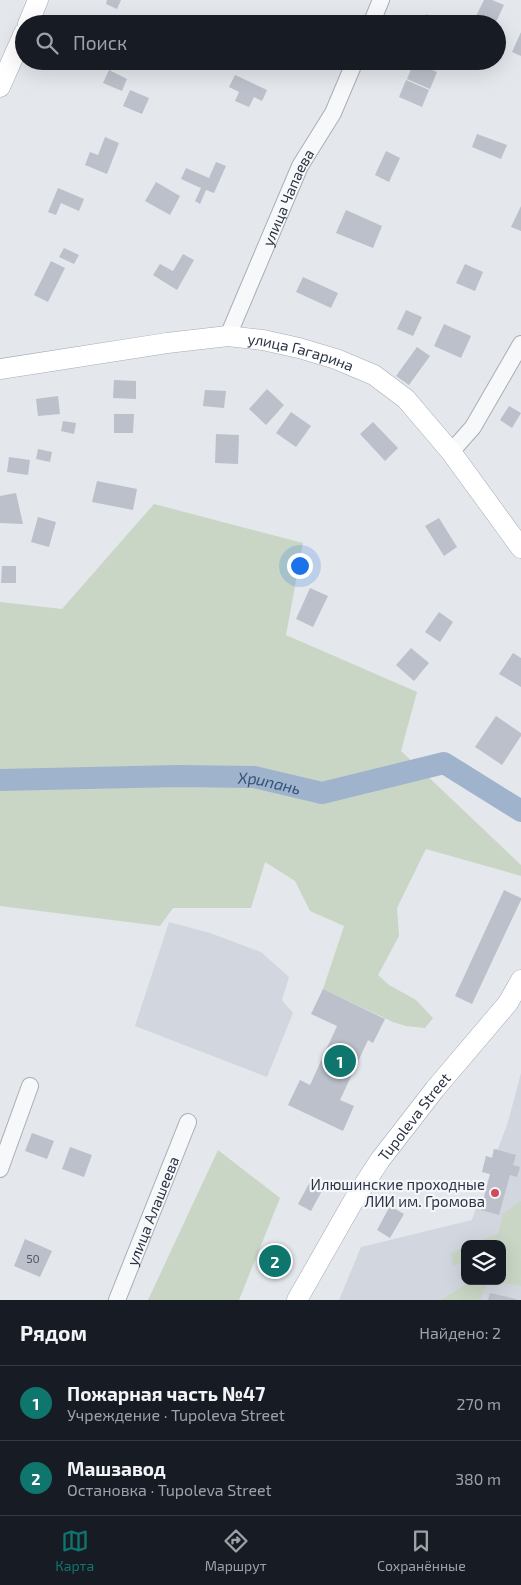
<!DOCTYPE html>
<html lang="ru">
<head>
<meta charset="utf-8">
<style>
	:root { --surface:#171b24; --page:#20242c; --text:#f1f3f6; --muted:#9ea1a6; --line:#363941; --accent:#0f766e }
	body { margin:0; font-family:"Exo 2",sans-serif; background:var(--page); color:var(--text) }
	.controls { position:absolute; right:15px; bottom:15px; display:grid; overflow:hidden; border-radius:10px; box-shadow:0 5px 20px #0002 }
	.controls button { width:45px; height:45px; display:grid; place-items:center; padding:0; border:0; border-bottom:1px solid var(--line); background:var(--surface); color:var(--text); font:25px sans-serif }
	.you { position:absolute; left:299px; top:565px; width:18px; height:18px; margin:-12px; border:4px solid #fff; border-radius:50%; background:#1a73e8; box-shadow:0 0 0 8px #1a73e833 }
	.badge { display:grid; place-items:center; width:32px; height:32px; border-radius:50%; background:var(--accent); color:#fff; font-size:16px; font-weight:700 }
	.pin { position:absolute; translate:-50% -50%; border:2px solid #fff; box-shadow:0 1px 5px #0006 }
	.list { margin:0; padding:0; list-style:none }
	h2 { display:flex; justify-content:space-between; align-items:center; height:65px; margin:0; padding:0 20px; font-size:21px }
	h2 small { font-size:16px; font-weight:400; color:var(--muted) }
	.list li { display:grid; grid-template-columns:32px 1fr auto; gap:15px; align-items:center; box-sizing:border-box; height:75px; padding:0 20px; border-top:1px solid var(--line) }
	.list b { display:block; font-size:19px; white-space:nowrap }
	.list p { margin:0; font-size:16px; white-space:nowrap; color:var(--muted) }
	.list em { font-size:16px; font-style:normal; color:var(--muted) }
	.icon { flex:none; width:28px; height:28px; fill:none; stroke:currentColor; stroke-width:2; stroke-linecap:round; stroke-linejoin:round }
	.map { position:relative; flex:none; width:521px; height:1300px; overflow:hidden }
	.search { position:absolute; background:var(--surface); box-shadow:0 5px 20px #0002; left:15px; right:15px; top:15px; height:55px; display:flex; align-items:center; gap:12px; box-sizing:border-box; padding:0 18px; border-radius:28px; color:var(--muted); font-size:19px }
	.sheet { height:215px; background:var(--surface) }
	nav { display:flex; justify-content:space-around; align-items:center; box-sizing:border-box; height:70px; border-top:1px solid var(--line); background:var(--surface); font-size:14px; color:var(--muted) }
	nav a { display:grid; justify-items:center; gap:2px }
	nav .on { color:var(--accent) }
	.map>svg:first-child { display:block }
	.built { fill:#d2d6de; fill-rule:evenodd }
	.green { fill:#c9d6c5 }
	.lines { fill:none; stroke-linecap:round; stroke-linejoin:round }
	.river { stroke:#9fb4cc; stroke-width:22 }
	.building { fill:#bbc0ca }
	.minor-casing { stroke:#a9aeb7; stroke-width:18 }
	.major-casing { stroke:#a3abb8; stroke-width:21 }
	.minor { stroke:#f7f8fa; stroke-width:16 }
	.major { stroke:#fff; stroke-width:20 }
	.poi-dot { fill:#d1495b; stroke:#f4f6f9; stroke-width:2 }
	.labels { text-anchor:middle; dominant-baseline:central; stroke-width:4.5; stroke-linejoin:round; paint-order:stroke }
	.number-label { font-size:12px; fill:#4f5766 }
	.street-label { font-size:15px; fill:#2b3445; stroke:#f4f6f9 }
	.poi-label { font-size:15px; fill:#2b3445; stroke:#f4f6f9; text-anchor:end }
	.water-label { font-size:16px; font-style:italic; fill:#34527a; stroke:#f4f6f9 }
</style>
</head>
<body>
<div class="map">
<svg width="521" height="1300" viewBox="0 0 521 1300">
	<rect width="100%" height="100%" fill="#e4e7ec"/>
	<path class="built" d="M169,922L210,933L261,952L289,977L282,1000L293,1013L267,1077L135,1026Z
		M521,1073V1300H339L361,1247L472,1220L476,1208H481L490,1174L482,1172L486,1156L492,1158L494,1149H498L508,1122ZM465,1244H502V1281H465Z"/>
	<path class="green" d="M154,504L303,543L286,635L417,692L401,751L521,865V876L426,849L397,908L399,936L378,975L389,985L416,1000L433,1018L425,1028L406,1026L393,1022L323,989L344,926L310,911L295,881L265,862L251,908H173L160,926L0,906V602L62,609Z
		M218,1150L280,1198L239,1300H148Z
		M521,1201V1286L503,1283L486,1284L480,1300H441L463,1286L466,1281H502V1244H473L498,1234L503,1214Z
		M465,1247V1261L452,1266L451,1253Z"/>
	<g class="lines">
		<path class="river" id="s1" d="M0,780L178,776L254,777L322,793L444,763L521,811"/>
	</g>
	<path class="building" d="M107,0H121L117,9L106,4Z
		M484,0H492L504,5L495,24L476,16Z
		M426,14L449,24H421Z
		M521,32V56L512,52Z
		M414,62L437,72L430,89L407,79Z
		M109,70L127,79L122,91L103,83Z
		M235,75L267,90L262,101L254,97L249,107L235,101L239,92L229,87Z
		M406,80L429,90L422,107L399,97Z
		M130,90L149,98L142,114L123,106Z
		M477,134L507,145L501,159L472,147Z
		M105,137L119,143L107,174L85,165L90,152L98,155Z
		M386,151L400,158L389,182L375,175Z
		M216,162L226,166L214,193L206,190L200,204L195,201L201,188L181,179L186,168L209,178Z
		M156,182L180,196L170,215L145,201Z
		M58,188L84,199L79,211L61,203L56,215L48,212Z
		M521,206V231L511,227Z
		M346,210L382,226L373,248L336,233Z
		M64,248L79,255L74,264L59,257Z
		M183,254L194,260L177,290L153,275L160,264L173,271Z
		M51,261L65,268L48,302L34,295Z
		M465,264L483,272L475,291L456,283Z
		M303,277L338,293L331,308L296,292Z
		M406,310L422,317L413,336L397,329Z
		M444,324L471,336L461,358L434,346Z
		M417,347L430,356L409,385L396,376Z
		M114,380L136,381V399L113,398Z
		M267,389L284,405L266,425L249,409Z
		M205,390L226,391L224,408L203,406Z
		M58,396L60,414L38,416L36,399Z
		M509,406L521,413L512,428L500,420Z
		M291,412L311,426L296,447L276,433Z
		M114,414H134L133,433H114Z
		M63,421L76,423L74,434L61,431Z
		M373,422L398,448L385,461L360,434Z
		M216,434L239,435L238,464L215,463Z
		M38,449L52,452L50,462L36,459Z
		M9,457L30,460L28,475L7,472Z
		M97,481L137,489L133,510L92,502Z
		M16,493L23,524L0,523V496Z
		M38,517L56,522L49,547L31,542Z
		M439,518L457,547L444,556L425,526Z
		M2,566H16V583H1Z
		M310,588L328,596L313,627L296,619Z
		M439,612L453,622L440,642L425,632Z
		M411,648L429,663L414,681L396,665Z
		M513,653L521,658V687L499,674Z
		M496,716L521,733V736L502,765L475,747Z
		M504,890L521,898V900L472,1004L455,996Z
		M323,989L385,1019L373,1043L368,1040L340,1100L354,1106L343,1131L288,1105L300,1080L310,1085L337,1026L311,1014Z
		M32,1133L54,1141L47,1159L25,1151Z
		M70,1147L92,1155L84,1177L62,1169Z
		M494,1149L516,1155L513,1165L520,1167L517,1177L510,1175L499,1215L481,1210L490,1174L482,1172L486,1156L492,1158Z
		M311,1180L324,1187L311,1211L298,1204Z
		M390,1206L404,1214L390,1238L377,1230Z
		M25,1239L52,1251L40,1277L14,1266Z
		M490,1293L516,1299V1300H488Z"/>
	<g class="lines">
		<defs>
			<g id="minor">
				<path d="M371,24L381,0"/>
				<path id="s2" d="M228,336L300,166L333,113L355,61"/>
				<path d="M451,452L473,427L521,344"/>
				<path d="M0,1169L30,1086"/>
				<path id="s3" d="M117,1300L188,1122"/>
			</g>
			<g id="major">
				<path d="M28,24L38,0"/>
				<path d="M0,87L24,33"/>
				<path id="s4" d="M0,369L167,343L228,336L263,340L299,348L336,359L374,375L406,399L451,452L521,548"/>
				<path id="s5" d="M297,1300L354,1200L380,1160L435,1089L508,1003L521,980"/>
			</g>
		</defs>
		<use href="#minor" class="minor-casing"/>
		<use href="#major" class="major-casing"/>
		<use href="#minor" class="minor"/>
		<use href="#major" class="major"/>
	</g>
	<circle class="poi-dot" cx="495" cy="1193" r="5"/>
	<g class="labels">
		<g class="number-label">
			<text x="33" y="1258">50</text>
		</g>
		<g class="street-label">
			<text stroke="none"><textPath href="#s2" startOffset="151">улица Чапаева</textPath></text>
			<text stroke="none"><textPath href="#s4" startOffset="305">улица Гагарина</textPath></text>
			<text stroke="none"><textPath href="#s5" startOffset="218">Tupoleva Street</textPath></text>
			<text stroke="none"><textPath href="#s3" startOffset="96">улица Алашеева</textPath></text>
		</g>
		<g class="poi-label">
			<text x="485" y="1184">Илюшинские проходные<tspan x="485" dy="17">ЛИИ им. Громова</tspan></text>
		</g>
		<g class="water-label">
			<text stroke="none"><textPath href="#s1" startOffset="270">Хрипань</textPath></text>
		</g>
	</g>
</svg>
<div class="controls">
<button><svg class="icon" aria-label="layers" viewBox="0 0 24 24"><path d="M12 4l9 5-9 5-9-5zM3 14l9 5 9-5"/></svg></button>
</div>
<div class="you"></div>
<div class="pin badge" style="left:340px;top:1061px">1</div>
<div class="pin badge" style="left:275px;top:1261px">2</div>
<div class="search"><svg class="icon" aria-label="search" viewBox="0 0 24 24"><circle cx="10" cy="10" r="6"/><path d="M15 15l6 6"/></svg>Поиск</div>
</div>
<section class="sheet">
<h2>Рядом<small>Найдено: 2</small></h2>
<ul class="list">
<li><span class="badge">1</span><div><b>Пожарная часть №47</b><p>Учреждение · Tupoleva Street</p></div><em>270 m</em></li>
<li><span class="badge">2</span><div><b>Машзавод</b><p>Остановка · Tupoleva Street</p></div><em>380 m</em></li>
</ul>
</section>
<nav>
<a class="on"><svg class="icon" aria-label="map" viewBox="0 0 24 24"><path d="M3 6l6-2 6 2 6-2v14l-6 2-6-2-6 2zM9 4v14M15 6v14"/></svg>Карта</a>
<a><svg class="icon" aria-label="directions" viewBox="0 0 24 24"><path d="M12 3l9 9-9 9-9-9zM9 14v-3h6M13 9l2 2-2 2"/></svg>Маршрут</a>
<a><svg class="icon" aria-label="saved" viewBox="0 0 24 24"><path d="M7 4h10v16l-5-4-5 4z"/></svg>Сохранённые</a>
</nav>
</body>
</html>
